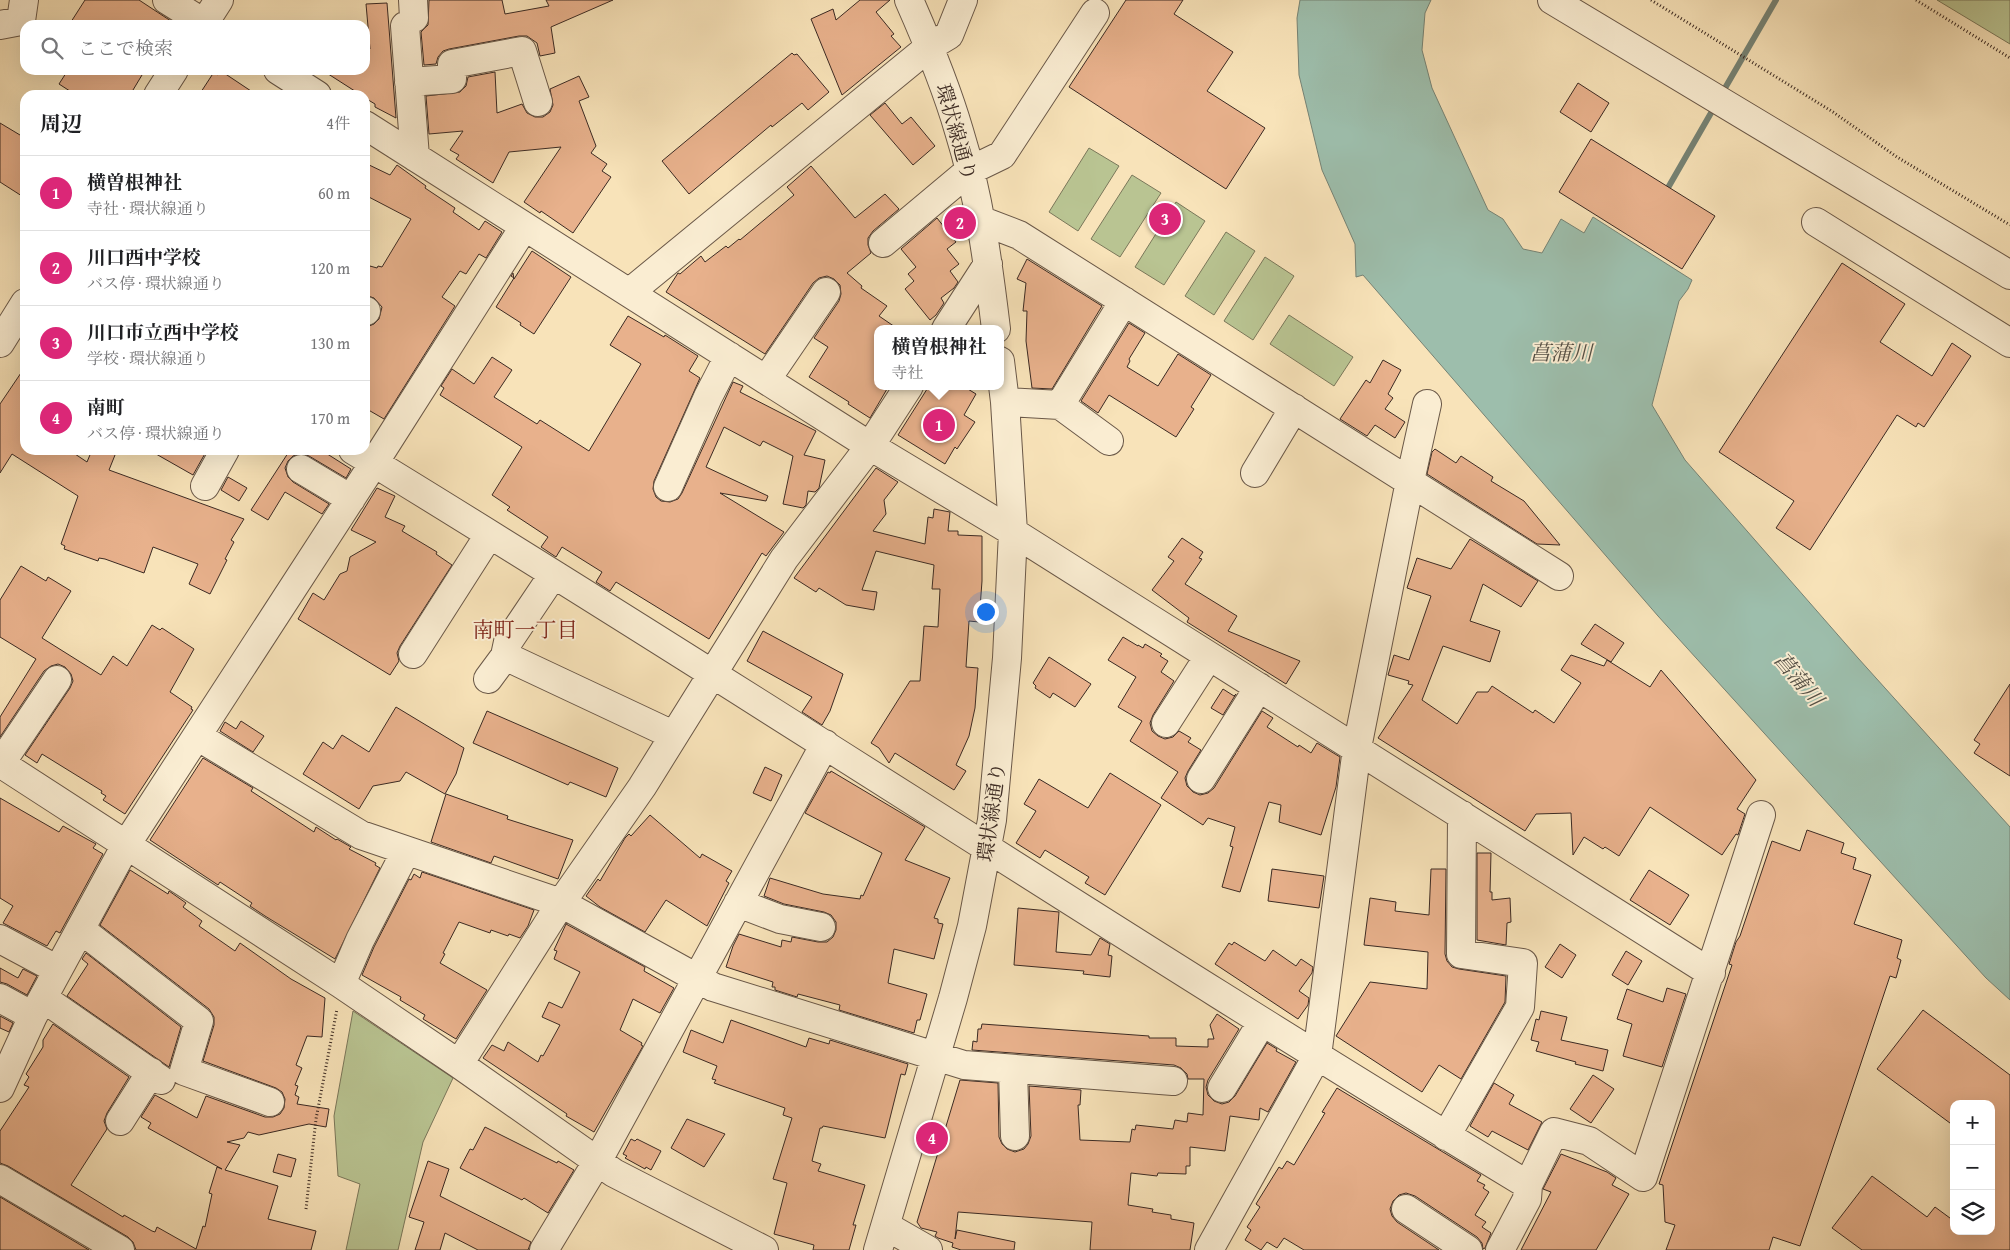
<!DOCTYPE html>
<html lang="ja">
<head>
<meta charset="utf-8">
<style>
	:root { --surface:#fff; --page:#f2f2f2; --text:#202124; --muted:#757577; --line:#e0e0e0; --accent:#db2777 }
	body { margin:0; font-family:"Gentium Book Plus","Noto Serif JP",serif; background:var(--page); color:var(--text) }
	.controls { position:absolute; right:15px; bottom:15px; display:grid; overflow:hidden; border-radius:10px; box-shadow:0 5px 20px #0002 }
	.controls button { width:45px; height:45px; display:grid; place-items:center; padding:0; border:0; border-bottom:1px solid var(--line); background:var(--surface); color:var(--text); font:25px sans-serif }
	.you { position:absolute; left:985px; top:611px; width:18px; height:18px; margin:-12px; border:4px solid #fff; border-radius:50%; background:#1a73e8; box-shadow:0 0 0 8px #1a73e833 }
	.badge { display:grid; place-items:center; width:32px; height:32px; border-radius:50%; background:var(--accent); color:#fff; font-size:16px; font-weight:700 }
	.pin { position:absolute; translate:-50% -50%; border:2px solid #fff; box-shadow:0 1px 5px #0006 }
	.popup { position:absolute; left:874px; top:325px; width:130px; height:65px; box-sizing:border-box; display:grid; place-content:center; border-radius:10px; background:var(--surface); filter:drop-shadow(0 1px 4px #0005); font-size:16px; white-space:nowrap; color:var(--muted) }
	.popup b { font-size:19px; color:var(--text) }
	.popup::after { content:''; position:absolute; left:50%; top:100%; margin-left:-10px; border:10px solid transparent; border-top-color:var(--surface) }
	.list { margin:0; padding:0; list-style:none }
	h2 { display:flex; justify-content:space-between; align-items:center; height:65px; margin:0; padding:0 20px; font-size:21px }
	h2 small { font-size:16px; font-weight:400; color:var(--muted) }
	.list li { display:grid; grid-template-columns:32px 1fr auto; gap:15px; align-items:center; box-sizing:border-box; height:75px; padding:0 20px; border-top:1px solid var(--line) }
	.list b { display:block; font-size:19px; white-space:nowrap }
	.list p { margin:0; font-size:16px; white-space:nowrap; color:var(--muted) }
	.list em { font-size:16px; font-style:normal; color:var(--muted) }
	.icon { flex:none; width:28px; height:28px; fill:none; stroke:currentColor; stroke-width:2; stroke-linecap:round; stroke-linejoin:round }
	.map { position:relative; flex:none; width:2010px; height:1250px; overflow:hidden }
	.search { position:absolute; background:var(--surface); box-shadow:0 5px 20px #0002; left:20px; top:20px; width:350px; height:55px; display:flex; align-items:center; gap:12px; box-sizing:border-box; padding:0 18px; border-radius:15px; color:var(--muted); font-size:19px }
	.panel { position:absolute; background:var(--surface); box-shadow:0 5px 20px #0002; left:20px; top:90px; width:350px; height:365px; border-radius:15px }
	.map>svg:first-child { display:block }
	.green { fill:#b9c492; stroke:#7a775a }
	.water { fill:#9dbeac; stroke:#768375 }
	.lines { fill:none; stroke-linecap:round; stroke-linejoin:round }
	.stream { stroke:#768375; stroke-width:6 }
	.building { fill:#e8b18c; stroke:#3b2a23 }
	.minor-casing { stroke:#6a5848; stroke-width:30 }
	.path { stroke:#3b2a23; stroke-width:3; stroke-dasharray:1 2.5; stroke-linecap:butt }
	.minor { stroke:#faedd2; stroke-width:28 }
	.labels { text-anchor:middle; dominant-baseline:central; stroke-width:4; stroke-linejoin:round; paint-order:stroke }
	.street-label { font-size:20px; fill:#3b2a23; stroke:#faedd2 }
	.water-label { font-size:21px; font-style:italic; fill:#544f45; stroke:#faedd2 }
	.neighbourhood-label { font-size:21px; fill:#7a1f14; stroke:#faedd2 }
</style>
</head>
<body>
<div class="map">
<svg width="2010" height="1250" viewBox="0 0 2010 1250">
	<rect width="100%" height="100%" fill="#f8e3b9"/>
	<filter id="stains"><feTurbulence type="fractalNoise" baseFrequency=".004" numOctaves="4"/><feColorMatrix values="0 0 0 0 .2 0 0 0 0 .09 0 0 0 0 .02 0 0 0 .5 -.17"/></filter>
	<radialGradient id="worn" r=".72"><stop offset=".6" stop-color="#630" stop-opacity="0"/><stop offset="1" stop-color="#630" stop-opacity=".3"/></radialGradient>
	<path class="green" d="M1937,0H2010V44Z
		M1089,148L1119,166L1078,231L1049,212Z
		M1132,175L1161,193L1120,257L1091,239Z
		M1176,202L1205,221L1164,285L1135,267Z
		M1226,232L1255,251L1214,315L1185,296Z
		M1265,257L1294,276L1253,340L1224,321Z
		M1289,315L1353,357L1334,386L1270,344Z
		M353,1011L453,1078L423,1142L398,1250H346L360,1184L338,1176L334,1116Z"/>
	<path class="water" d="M1300,0H1431L1425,13L1422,50L1432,88L1488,210L1503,219L1523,249L1542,253L1561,219L1584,233L1593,217L1692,280L1688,289L1679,301L1652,405L1685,460L1858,658L2010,827V1000L1986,978L1658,616L1363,275L1356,277L1355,244L1322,170L1299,75L1297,18Z"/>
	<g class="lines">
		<path class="stream" d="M1721,95L1776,0
			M1665,193L1715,106"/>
	</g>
	<path class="building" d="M85,0H139L177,25H69Z
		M429,0H502L505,14L549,6L546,0H613L551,27L555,53L540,56L537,43L527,36H519L449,49L443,51L438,57L436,64L424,65L421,32L428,25Z
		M860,0H890L876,12L894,34L891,36L901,47L842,95L811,19L833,9L836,20Z
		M1126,0H1183L1174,14L1233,52L1207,91L1265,128L1226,189L1069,87Z
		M387,3L389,28L396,118L375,107V104L365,98V95H361L322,70H365V47L370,49L366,4Z
		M792,53L794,55L797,54L829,92L808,110L802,103L772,127L771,125L689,194L662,161Z
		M68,70H145L130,95H76L59,84Z
		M221,71L257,95H199L214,72L218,75Z
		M495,72L497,113L522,104L527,113L535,117H543L550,112L553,105L550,89L579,76L589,97L579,101L596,146L591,153L607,164L602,171L611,177L573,233L541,211L540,213L524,202L561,147L509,152L493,183L456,159L459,155L450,150L463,131L429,134L426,96L460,92L466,86L468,77Z
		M1578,83L1609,103L1591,132L1560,112Z
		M885,103L902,124L911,117L935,146L913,165L870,115Z
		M0,123L25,138V198L0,182Z
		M1591,139L1715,216L1682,269L1559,192Z
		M365,163L390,175L397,165L426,186L425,188L455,208L453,212L479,230L485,221L502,232L486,258L479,254L466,274L460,271L442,297L455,306L384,419L365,408V332L369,326L374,324L379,319L382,307L374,298L365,295V268L369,269L370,266L377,268L378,266L382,267L411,219L365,195Z
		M811,166L855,218L885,194L899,209L873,231L868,238V245L871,253L847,273L862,286L861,288L887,306L879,316L898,329H878V386H883L887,389L870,418L848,404L849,402L809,377L828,347L814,338L839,301L841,294L840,285L834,279L827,276L819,278L813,283L765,354L666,292L678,273L680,274L701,256L705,262L726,246L728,248L739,239L740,240L794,195L787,187Z
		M937,218L956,242L947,249L959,264L950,271L958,282L954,288L941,298L944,303L936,315L930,320L905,289L914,281L908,274L916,267L901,249Z
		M532,251L571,277L534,334L520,325L521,323L496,307L514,278L511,276L513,273L514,279Z
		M1027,259L1102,306L1052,389L1032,388L1026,341L1027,311H1023L1026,283L1017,279Z
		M1842,263L1905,304L1880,342L1932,376L1952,343L1971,356L1924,427L1918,423L1916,427L1897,415L1810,550L1776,528L1794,501L1719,452Z
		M628,316L664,337L665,335L698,356L689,371L700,378L654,481L653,489L656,497L661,501L670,502L678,499L682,493L733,382L743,386L740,392L816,431L804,455L825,460L819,488L815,492L808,491L806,505L803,508L783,504L793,456L763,441L760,446L724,427L706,467L768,496L766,501L720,493L784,532L766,556L762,553L709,639L616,582L610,591L596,582L602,572L562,547L556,557L541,547L548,537L507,510L510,507L492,495L522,447L440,395L444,388L441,386L452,369L474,384L492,357L512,370L494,397L537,424L540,420L589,451L641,364L610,345Z
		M1129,323L1145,333L1129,359L1130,361L1127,367L1158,386L1178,354L1211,375L1191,407L1194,409L1176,437L1109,395L1098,413L1081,401Z
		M1383,360L1401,370L1388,394L1393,398L1385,409L1405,422L1395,438L1375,425L1367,436L1340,419L1366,380L1370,383Z
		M25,367V450H69L87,462L92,450H117L109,470L244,519L231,540L234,542L225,559L227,560L210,594L189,584L198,564L153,547L144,573L105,559L99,558L98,561L64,549L65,546L61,544L78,496L12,454L0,473V404Z
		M929,386H963L976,394L964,415L975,422L957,449L955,447L945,464L898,435Z
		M1435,449L1456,463L1461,456L1493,477L1491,481L1524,501L1560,545L1537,544L1427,474L1432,452Z
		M149,450H207L193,475Z
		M290,450H321L351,469L346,478L309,456L301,453L293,456L288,461L285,468L288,477L293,482L329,504L322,514L285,492L268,520L251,510Z
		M876,468L898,482L884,500L886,514L873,531L925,544L928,517L933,518L934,509L950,512L948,531H958V535L982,536V581L979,622L969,621L966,667L978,668L975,708L969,736L956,765L966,771L954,790L895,753L889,763L879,748L871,743L910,681H920L924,626L938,627L940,589H932L934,565L876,551L862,590L877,592L874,610L846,605L819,588L816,592L794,578Z
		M228,477L247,488L239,501L221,490Z
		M377,488L395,496L385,517L405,526L402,531L437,552L436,554L452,565L400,646L397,653L399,661L390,675L298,619L313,593L324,600L340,574L347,571L350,557L376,542L351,530Z
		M1182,538L1203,552L1199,558L1202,559L1185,584L1237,616L1228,631L1300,661L1286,684L1187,622L1189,618L1152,590L1174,561L1168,557Z
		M1470,539L1538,581L1521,607L1483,584L1470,621L1500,631L1490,662L1443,646L1422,700L1457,724L1477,692H1488L1492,686L1533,713L1535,710L1554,723L1581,683L1561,670L1571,655L1604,666L1607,660L1650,687L1661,670L1756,780L1737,809L1745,814L1738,835L1736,834L1722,855L1650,807L1619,856L1605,847L1603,849L1584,837L1573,855L1571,813L1536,814L1525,831L1378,738L1413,685L1408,684L1409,681L1388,675L1394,655L1409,660L1431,596L1407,588L1417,558L1451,569Z
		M21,566L46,581L48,577L71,591L42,638L101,675L113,656L127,666L152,625L160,630L162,628L194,649L170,692L192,707L191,709L193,710L125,814L103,800L106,796L101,793L102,791L42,754L37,763L25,755L70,688L73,681L71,674L65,667L58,664L51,666L44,671L0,737V717L36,659L0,637V600Z
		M1595,624L1624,643L1611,662L1581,644Z
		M763,631L843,674L830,711L822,725L802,712L812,697L747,661Z
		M1123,637L1138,646V645L1143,648L1145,644L1162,654L1160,656L1168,661L1161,672L1174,681L1153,715L1150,723L1152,731L1158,736L1165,739L1173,737L1179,731L1191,738L1188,742L1201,750L1188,771L1185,778L1187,786L1193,792L1200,795L1208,793L1214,788L1262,711L1273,718L1267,727L1298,747L1299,745L1311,753L1317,743L1340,757L1336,787L1321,835L1279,822L1281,805L1269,802L1240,892L1222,887L1233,847L1230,846L1235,827L1208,818L1203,825L1161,798L1178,772L1130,741L1142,721L1118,707L1136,677L1108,660Z
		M1049,657L1091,684L1075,707L1053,693L1050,698L1035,688L1036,686L1033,683Z
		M2010,684V776L1974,753L1980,744L1974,740Z
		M1223,689L1234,696L1236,694L1223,715L1211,708Z
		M396,707L464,748L456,774L445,794L406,772L400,781L373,786L359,809L303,774L323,742L333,749L342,735L369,752Z
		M487,711L618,768L606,797L570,782L568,785L473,743Z
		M241,721L264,736L253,752L220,731L225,722L236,729Z
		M203,758L253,788L251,791L314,832L316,827L336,840L337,839L351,847L349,849L376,863L375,865L380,868L335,959L265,916L250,906L252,903L220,882L218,885L150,840Z
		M765,767L782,775L771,801L753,793Z
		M831,771L925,827L905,860L950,878L934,918L938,919V923L943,924L934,959L894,949L888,983L927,994L920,1020H917L914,1033L839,1010L840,1005L798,994L797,997L775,990V987H772L773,982L726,967L733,946L739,934L781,947L782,940L791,942L792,937L818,942H827L833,937L836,930V922L831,915L824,912L784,904L764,896L770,878L823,894L860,899L861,895L863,896L882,853L805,813L828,772L830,773Z
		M1110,773L1161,805L1105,895L1085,883L1089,877L1045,850L1040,858L1016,843L1036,811L1024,804L1039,779L1088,808Z
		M446,794L508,816L507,819L573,840L558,879L494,856L491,863L431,842Z
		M0,798L59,832L63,826L96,844L93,848L103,854L60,933L56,931L47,946L3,923L13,906L0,898Z
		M650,815L700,858L702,854L732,871L726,881L729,883L707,926L666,900L645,932L600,907L586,896L598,879L600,881L625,838L629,834L631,836Z
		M1807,830L1844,843L1841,853L1856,858L1853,869L1871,875L1854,924L1902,940L1897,958L1901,960L1896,978L1890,976L1800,1246L1773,1237L1769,1250H1666L1675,1225L1665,1222L1663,1185L1659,1184L1732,965L1729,964L1736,942L1740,936L1772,841L1800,851Z
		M1477,853H1491L1490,892H1492V900L1510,898L1511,922L1507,923L1506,945L1477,940Z
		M1272,869L1324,876L1319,908L1268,901Z
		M1431,869H1446L1445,954L1447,961L1452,967L1459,969L1506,976L1505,1002L1461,1079L1439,1065L1422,1092L1336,1036L1370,982L1427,989L1428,952L1364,945L1370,898L1396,902L1395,911L1429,915Z
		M130,870L168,894L169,891L186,903L183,907L202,921L199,926L235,951L240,943L291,979L325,998L322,1037L307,1036L296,1065L302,1068L295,1085L298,1086L295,1095L299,1097L297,1104L329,1109L326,1127L309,1124L259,1135L248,1132L244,1138L227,1142L240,1145L225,1170L278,1186L268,1219L316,1231L311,1250H136L133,1242L128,1237L8,1166L0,1163V1131L29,1087L24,1085L29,1077L26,1074L43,1047V1040L53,1024L129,1077L107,1113L104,1121L107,1129L71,1185L123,1217L124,1215L152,1231L155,1232L157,1227L196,1249L203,1226L205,1227L212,1194L209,1193L217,1167L222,1169L148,1128L151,1123L141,1117L155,1095L197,1118L206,1096L265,1117H273L280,1114L284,1108L285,1099L282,1092L276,1088L203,1061L214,1025V1017L209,1009L100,925Z
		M1649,870L1689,895L1670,925L1630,900Z
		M422,872L534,910L528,926L520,938L509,934L508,936L491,930L490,933L459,922L443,953L445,954L440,963L487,990L456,1039L423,1019L425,1015L400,1000L401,997L362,975L374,947L409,879L411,880L414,874L420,878Z
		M1018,908L1059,912L1056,952L1091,955L1100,938L1110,944L1108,955L1112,956L1110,977L1083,974L1084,971L1014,965Z
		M566,924L645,967L644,971L674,988L660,1013L633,999L620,1030L642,1043L641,1045L643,1046L594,1132L566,1116L567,1114L483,1058L492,1045L504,1051L508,1042L538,1062L541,1055L543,1056L560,1025L542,1017L549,1002L562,1008L580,972L554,959L557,951L554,950Z
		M1234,942L1265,961L1273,950L1296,966L1301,959L1313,967L1312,973L1299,991L1309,998L1308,1005L1298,1019L1215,964L1229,943L1232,945Z
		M1560,944L1576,955L1562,978L1545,967Z
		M1626,951L1642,961L1628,985L1612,975Z
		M86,953L181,1027L169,1067L67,996L88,964L82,959Z
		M0,968L18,978L23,969L37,976L27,995L7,984L0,982Z
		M1667,988L1686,994L1662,1067L1623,1056L1632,1024L1617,1019L1627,989L1663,1002Z
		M1923,1010L2010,1075V1250H1862L1832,1228L1872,1176L1927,1217L1935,1207L1954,1221V1231H1991V1104H1954V1126L1877,1069Z
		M1541,1011L1567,1017L1561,1040L1608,1050L1603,1071L1575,1064L1576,1062L1536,1051L1539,1042L1531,1040L1536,1019L1539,1020Z
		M1217,1014L1239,1029L1208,1080L1206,1087L1208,1095L1214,1101L1222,1104L1229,1102L1235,1096L1267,1043L1277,1049L1276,1051L1296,1062L1268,1112L1260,1108L1259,1120L1230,1116L1225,1151L1190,1147V1166H1186V1174L1158,1173L1157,1176L1131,1173L1128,1205L1153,1209L1152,1212L1171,1215V1219L1194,1223L1190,1250H1090L1092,1222L958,1212L955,1239L957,1230L1015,1242L1014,1250H961L952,1247L953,1243L938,1238L935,1236L937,1232L921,1228L917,1222L960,1080L998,1083L999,1137L1002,1144L1007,1149L1015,1152L1024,1149L1028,1144L1031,1136L1029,1086L1081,1090L1080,1105H1078L1080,1140L1130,1142L1132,1129L1135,1130L1136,1125L1173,1129L1175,1120L1187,1122L1188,1113L1203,1115L1204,1079H1188L1187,1074L1181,1068L1174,1065L972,1050L973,1041L977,1042L978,1029H981L982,1024L1149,1036V1038H1176V1046L1208,1047V1039H1214L1210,1025Z
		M0,1016L13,1023L9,1032L0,1028Z
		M731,1020L806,1047L809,1038L829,1044L830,1040L908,1064L905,1075L901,1074L885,1138L823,1126L822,1128H820L812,1161L821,1164L818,1171L865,1185L853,1225H856L849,1250H813L814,1245L774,1234L787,1183L773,1179L792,1118L783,1115L785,1108L714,1083L716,1080L712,1079L717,1066L683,1052L691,1030L723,1043Z
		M1593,1075L1614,1089L1591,1123L1570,1109Z
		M1494,1083L1514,1095L1509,1104L1542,1122L1528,1150L1492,1131L1488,1137L1470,1126Z
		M1337,1088L1481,1175L1477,1181L1485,1185L1483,1188L1489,1192L1475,1215L1486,1222L1482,1227L1491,1233L1485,1248L1483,1249L1482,1243L1477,1237L1415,1196L1406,1193L1399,1195L1393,1201L1390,1209L1392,1216L1397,1222L1439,1250H1304L1284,1238L1277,1248L1267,1242L1261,1250L1245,1240L1251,1230L1247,1227L1260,1207L1256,1204L1279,1167L1282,1169L1287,1161L1294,1165L1325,1113L1322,1112Z
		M687,1119L725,1134L704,1167L671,1148Z
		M485,1127L557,1163L558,1161L574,1170L548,1213L524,1198L522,1200L460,1168L470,1149L473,1150Z
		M631,1139L635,1141L637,1139L661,1151L651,1170L646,1167L645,1169L625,1158L627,1156L623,1154Z
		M278,1154L296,1159L291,1177L273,1172Z
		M1561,1154L1607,1172L1616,1178L1612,1185L1629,1194L1596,1250H1521L1551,1192L1543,1189Z
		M428,1161L449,1169L440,1196L531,1242L528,1250H478L445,1233L440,1250H415L424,1222L409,1217Z
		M0,1197L89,1250H0Z"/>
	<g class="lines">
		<defs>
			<path id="minor" d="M167,0L207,25
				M413,0L414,18
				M909,0C928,43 946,86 959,131C979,195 988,262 996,329
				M1552,0L2010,275
				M0,25L21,21L24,0
				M203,25L219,0
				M405,26L415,157
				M278,70L317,95
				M409,82L452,79V64L522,51L538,102
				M158,95L174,70
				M365,125L870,446L1013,532L1711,973
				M980,220L1019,235L1559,576
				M1816,222L2010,343
				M883,243L969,171L1002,155L1095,13
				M630,292L929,47L949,35L963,0
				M365,311H366
				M946,329L988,264
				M0,343L25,303
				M766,380L826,292
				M1005,402L1060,405L1124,301
				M1060,405L1109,441
				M353,450C747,690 1132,946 1528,1185
				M301,469L351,499
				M1255,473L1294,408
				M205,486L225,450
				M668,487L708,397L729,356
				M413,654L489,535
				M505,656L508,642L553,575
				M488,679L505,656L673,735
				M1166,723L1209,656
				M197,736L361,835L561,903L713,987L964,1065L1173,1081
				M0,763L341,984L459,1064L614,1173L764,1250
				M1,763L57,680
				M1201,779L1259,687
				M738,903L780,919L821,927
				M80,929L199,1021L184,1071L270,1102
				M0,939L58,970
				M341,984L360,940L406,851
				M0,998L33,1016
				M43,998L161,1080
				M459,1064L561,903L642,787L784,559L870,446L909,386
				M1013,1070L1015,1136
				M0,1088L33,1016L126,845L374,463L524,227
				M1222,1088L1262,1022
				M120,1121L151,1072
				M1446,1136L1520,1007L1523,963L1461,954L1462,815
				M0,1179L120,1250
				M1406,1209L1468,1250
				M886,1226L928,1250
				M544,1250L597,1162L825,744
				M878,1250L953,998L972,926L992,820L1007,658L1013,532L1005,402L1000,361
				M1209,1250L1317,1056L1357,748L1410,481L1427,404
				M1500,1250L1527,1199L1528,1185L1554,1132L1589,1141L1643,1177L1761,815"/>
		</defs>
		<use href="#minor" class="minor-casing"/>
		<path class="path" d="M1651,0L1833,112L1897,157L2010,225
			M1916,0L2010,58
			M306,1209L316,1119L337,1009"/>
		<use href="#minor" class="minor"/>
	</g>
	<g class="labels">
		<g class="street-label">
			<text transform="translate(957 132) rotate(74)">環状線通り</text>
			<text transform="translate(991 812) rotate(-82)">環状線通り</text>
		</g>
		<g class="water-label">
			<text x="1561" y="352">菖蒲川</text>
			<text transform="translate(1799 679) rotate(50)">菖蒲川</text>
		</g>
		<g class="neighbourhood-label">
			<text x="525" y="629">南町一丁目</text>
		</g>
	</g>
	<rect width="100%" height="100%" filter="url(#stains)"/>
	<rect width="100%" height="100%" fill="url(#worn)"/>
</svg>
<div class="controls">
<button>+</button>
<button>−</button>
<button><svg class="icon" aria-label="layers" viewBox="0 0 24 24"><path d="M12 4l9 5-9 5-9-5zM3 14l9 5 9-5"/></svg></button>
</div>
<div class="you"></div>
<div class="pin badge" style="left:939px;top:425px">1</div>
<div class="popup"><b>横曽根神社</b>寺社</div>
<div class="pin badge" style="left:960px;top:223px">2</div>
<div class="pin badge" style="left:1165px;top:219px">3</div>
<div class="pin badge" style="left:932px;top:1138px">4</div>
<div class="search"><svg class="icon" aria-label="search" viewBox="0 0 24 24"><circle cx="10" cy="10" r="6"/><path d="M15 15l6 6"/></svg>ここで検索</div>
<section class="panel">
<h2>周辺<small>4件</small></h2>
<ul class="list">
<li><span class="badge">1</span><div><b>横曽根神社</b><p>寺社 · 環状線通り</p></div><em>60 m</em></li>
<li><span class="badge">2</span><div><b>川口西中学校</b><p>バス停 · 環状線通り</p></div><em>120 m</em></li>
<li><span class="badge">3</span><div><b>川口市立西中学校</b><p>学校 · 環状線通り</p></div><em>130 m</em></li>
<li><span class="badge">4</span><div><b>南町</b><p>バス停 · 環状線通り</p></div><em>170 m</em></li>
</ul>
</section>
</div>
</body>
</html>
